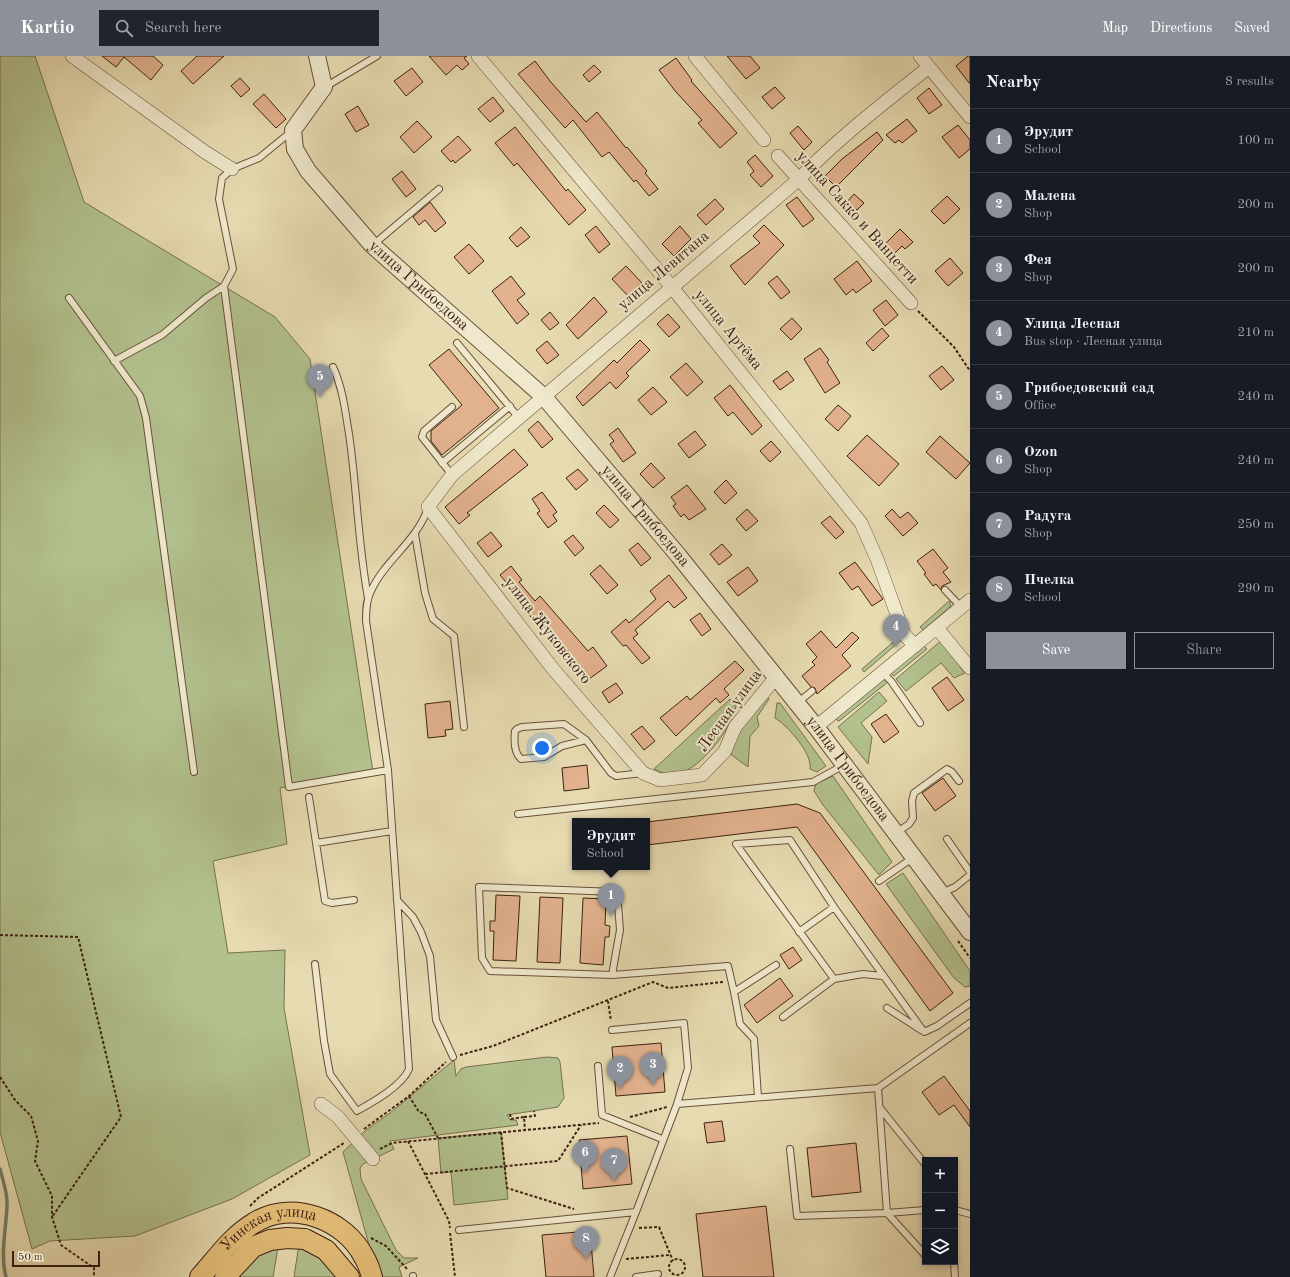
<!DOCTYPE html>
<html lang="en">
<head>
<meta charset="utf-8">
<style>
	:root { --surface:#171b24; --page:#20242c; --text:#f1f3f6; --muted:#9ea1a6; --line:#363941; --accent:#8c9099 }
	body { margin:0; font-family:"Old Standard TT",serif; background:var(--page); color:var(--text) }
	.controls { position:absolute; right:12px; bottom:12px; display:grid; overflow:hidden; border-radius:0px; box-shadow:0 2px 6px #0003 }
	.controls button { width:36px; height:36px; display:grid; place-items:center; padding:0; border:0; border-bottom:1px solid var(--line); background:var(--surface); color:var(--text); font:20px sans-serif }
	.scale { position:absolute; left:12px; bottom:10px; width:88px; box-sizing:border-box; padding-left:4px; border:2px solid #3d2112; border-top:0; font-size:11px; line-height:14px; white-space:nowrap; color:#3d2112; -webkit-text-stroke:3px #efe8cc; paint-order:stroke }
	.you { position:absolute; left:542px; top:692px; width:14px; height:14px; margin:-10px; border:3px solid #fff; border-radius:50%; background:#1a73e8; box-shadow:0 0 0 6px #1a73e833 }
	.badge { display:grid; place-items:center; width:26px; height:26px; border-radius:50%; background:var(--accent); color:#fff; font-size:13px; font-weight:700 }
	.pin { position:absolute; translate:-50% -33px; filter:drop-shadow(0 1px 2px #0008) }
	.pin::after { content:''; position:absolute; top:21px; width:14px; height:12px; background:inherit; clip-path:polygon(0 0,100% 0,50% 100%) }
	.popup { position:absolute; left:572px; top:762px; width:78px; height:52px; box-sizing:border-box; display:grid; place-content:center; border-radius:0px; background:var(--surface); filter:drop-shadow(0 1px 3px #0005); font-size:13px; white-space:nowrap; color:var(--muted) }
	.popup b { font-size:15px; color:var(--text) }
	.popup::after { content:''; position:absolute; left:50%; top:100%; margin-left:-8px; border:8px solid transparent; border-top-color:var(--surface) }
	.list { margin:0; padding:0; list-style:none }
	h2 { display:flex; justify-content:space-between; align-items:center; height:52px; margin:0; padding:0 16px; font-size:17px }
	h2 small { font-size:13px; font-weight:400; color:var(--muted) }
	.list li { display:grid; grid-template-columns:26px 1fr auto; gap:12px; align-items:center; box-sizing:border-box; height:64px; padding:0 16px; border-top:1px solid var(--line) }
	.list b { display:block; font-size:15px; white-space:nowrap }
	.list p { margin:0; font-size:13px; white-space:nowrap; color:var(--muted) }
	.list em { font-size:13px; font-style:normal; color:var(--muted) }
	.actions { display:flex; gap:8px; padding:12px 16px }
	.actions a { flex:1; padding:9px 0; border:1px solid var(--accent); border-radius:0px; text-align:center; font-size:14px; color:var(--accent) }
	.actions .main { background:var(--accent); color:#fff }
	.icon { flex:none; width:22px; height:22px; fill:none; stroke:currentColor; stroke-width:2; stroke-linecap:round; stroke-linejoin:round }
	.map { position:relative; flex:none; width:970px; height:1221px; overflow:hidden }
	header { display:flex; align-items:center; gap:24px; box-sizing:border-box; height:56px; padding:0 20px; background:var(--accent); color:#fff }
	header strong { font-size:19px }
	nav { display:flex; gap:22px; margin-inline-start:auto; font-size:14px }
	.search { width:280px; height:36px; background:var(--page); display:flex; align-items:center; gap:10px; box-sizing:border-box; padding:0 14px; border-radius:0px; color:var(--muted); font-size:15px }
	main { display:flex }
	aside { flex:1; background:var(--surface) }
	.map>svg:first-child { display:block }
	.green { fill:#b2c18e; stroke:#787150 }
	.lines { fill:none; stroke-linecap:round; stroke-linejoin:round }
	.stream { stroke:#747e6b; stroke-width:3.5 }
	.building { fill:#e2b28e; stroke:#3d2112 }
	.service-casing { stroke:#68503a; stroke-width:8 }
	.minor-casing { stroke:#68503a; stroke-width:14 }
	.tertiary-casing { stroke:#68503a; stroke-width:18 }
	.primary-casing { stroke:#3d2112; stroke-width:22 }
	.path { stroke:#3d2112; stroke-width:2; stroke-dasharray:3 2; stroke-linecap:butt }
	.service { stroke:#efe8cc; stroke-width:6 }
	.minor { stroke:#efe8cc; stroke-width:13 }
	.tertiary { stroke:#efe8cc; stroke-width:16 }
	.primary { stroke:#e4be78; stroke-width:20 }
	.labels { text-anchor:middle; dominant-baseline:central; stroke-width:4; stroke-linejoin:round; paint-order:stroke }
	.street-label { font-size:16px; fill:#3d2112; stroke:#efe8cc }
</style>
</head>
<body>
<header>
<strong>Kartio</strong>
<div class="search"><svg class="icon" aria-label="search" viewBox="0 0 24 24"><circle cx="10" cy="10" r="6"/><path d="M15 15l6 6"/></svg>Search here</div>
<nav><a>Map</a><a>Directions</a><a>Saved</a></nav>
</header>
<main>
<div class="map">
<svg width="970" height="1221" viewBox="0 0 970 1221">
	<rect width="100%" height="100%" fill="#e7dbb1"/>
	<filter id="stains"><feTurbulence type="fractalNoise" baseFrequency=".005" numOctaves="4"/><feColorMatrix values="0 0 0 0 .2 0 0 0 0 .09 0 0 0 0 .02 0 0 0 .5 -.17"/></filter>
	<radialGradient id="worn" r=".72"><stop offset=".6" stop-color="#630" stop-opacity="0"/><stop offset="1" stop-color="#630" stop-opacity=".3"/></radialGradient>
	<path class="green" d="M0,0H35L84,146L275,261L310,303L373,716L280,732L287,788L213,805L228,897L285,894L284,952L310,1099L232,1143L135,1180L50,1185L32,1193L0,1076Z
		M949,545L951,550L923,574L920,571Z
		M899,581V586L864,616L862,613Z
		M942,584L964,609L960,611L965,617L954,622L941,607L906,635L896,623Z
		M924,590L927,593L894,620L891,617Z
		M886,622L888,626L839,665L835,663Z
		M879,636L887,645L861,667L872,681L868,708L838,671Z
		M766,639L769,643L757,661L759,670L750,680L748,711L729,697L731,684Z
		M730,643L736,650C733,672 696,720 671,719C666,719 659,715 654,713Z
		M777,647H780L826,710L817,716L810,713C813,698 787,669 775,662Z
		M833,720L892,806L879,819L823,749L814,735L815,730L819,726Z
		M903,817L970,915V930L965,931L954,922L886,828Z
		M547,1001L558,1002L560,1006L564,1042L558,1051L507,1059L510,1064H516L518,1069L390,1085L394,1093L363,1108L360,1112L361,1123L396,1194L404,1202H418L399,1211L402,1221H378L343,1096L366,1074L390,1057L454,1004L456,1020L461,1013L466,1011Z
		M501,1076L508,1143L454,1149L451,1116L441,1117L438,1082Z
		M299,1188L311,1190L342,1221H294Z
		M278,1191L273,1221H238L257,1198Z"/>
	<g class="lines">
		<path class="stream" d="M0,1113C3,1125 8,1138 7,1150C6,1174 0,1198 6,1221"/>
	</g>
	<path class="building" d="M102,0H153L163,9L151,24L124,1L116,11Z
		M197,0H224L193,28L181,15Z
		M429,0H467L464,2L469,8L462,14L457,9L446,19Z
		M727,0H750L760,12L746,23Z
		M968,0H970V28L956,10Z
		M676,2L692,24L691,25L737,77L720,92L698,67L702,64L676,36L659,14Z
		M535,5L550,25L586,66L597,56L626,92L627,91L647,115L645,117L658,133L649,140L636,124L634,126L609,96L602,101L573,64L565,72L518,18Z
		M594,9L601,16L589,26L583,19Z
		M412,12L423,26L406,40L394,25Z
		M240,22L250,33L241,41L231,30Z
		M775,31L785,42L772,53L762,41Z
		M929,32L942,49L929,58L917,42Z
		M264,38L286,63L276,72L253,48Z
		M493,41L504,55L490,66L478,53Z
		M358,50L369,69L356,76L345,58Z
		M907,63L917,75L902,87L899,84L895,87L886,79Z
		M417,65L432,81L414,97L400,81Z
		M958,69L970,84V93L959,102L942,81Z
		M798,70L812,86L804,94L790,77Z
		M515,71L566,135L568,133L586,154L569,169L517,107L514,110L495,87Z
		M877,76L883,84L836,131L825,120L842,103Z
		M458,80L471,94L455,107L453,104L451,106L441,95Z
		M755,99L773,120L761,131L750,119L754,115L747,106Z
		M402,115L416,133L406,141L392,123Z
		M854,138L864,147L857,154L847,146Z
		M947,140L960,153L944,168L931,155Z
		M797,141L814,163L803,171L786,149Z
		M715,143L724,153L706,169L697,159Z
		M430,146L446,167L435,176L425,164L419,169L413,161Z
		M764,169L784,189L745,229L730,210L760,187L753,180Z
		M596,170L610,188L599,197L585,179Z
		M680,170L691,183L674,200L662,188Z
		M521,171L530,181L517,191L509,182Z
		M900,173L913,186L905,193L902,190L894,198L885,188Z
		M469,188L484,205L469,218L454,201Z
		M950,202L963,217L948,230L935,215Z
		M857,205L872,225L856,237L853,233L846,239L834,223Z
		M626,210L642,227L628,240L612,223Z
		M511,220L525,238L517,244L529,258L517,268L492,235Z
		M777,220L790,236L781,243L768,227Z
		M594,241L607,256L578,283L566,269Z
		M886,244L898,259L885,270L873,254Z
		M550,256L559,267L550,274L541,264Z
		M668,258L680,271L669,281L657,268Z
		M792,262L802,273L791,284L780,273Z
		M882,272L889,280L873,295L866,287Z
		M640,284L650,294L626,317L629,320L616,333L610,326L583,350L576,341L614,304L617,307Z
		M547,285L559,299L547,308L536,294Z
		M820,292L829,304L827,306L840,327L825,337L804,303Z
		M449,293L499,352L442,399L431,385V375L462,349L429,309Z
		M686,307L703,326L687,340L670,321Z
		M942,310L954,324L941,334L929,320Z
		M787,315L794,324L780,334L773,325Z
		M730,329L762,370L752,379L733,356L728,360L714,342Z
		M653,331L667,346L651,359L638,344Z
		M838,349L851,360L838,375L825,363Z
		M538,365L553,383L542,392L528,374Z
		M618,372L636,397L623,406L610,388L614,385L609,379Z
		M695,375L706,389L689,402L678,388Z
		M867,379L899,408L879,430L847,400Z
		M940,380L970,407L956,423L926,396Z
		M771,385L781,396L770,406L760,395Z
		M514,393L528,409L467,457L470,459L459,468L445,451Z
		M651,407L665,422L653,432L640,418Z
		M578,413L588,424L576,434L566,422Z
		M726,424L737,437L725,448L714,436Z
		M687,429L706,453L689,464L684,458L681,461L673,450L676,448L671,441Z
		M542,436L557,456L553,459L557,465L548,472L537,457L540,455L532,443Z
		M604,449L619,464L610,472L596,457Z
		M747,453L758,465L746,475L736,463Z
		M892,453L900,462L908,456L918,467L903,480L885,460Z
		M830,460L844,476L836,483L821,467Z
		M491,476L502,490L488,501L477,487Z
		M573,479L584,492L575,500L564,486Z
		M638,487L651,502L641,510L629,494Z
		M722,488L732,499L719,509L710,498Z
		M933,493L948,512L943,516L951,526L942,530L941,534L936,528L933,530L924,518L926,517L917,505Z
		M855,506L883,543L872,550L858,530L852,534L839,517Z
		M600,509L618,529L607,538L590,518Z
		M511,510L522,524L519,526L535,545L540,540L588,595L593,591L607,610L589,623L567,594L566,595L546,570L542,574L520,548L522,545L500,519Z
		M748,511L758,525L738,540L727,526Z
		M669,519L687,542L674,552L668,545L635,574L638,578L633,582L650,602L642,608L626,589L623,590L611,576L626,563L629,567L656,543L650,535Z
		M700,557L711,573L702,580L690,564Z
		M821,575L836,592L852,576L859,582L842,599L851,610L817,638L815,632L811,631L802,620L815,609L812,606L817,601L806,588Z
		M735,605L744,614L724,633L729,639L720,647L716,642L676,680L660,662L687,640L690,644Z
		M947,621L964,644L948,655L932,632Z
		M616,627L623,637L609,647L602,636Z
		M450,645L453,673L445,674L446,680L428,682L425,648Z
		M886,658L899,676L884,687L871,668Z
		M642,670L655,685L644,694L631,678Z
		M587,709L589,732L564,735L562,712Z
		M943,722L956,740L935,755L922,737Z
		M797,748L820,757L953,937L930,955L797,771L647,789V766Z
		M496,839L520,840L516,905L493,904L494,875H490V865H495Z
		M540,841L563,842L560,907L537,906Z
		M583,842L606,843L605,869L610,870L609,881H605L603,909L580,907Z
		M793,891L802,904L789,913L780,899Z
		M780,922L793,940L757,967L744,949Z
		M661,987L665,1036L616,1040L612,991Z
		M944,1020L970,1055V1071L954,1049L939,1059L922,1036Z
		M722,1065L725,1085L707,1087L704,1067Z
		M627,1080L632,1128L583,1133L579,1084Z
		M856,1087L861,1136L812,1141L807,1092Z
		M766,1150L774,1221H703L696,1158Z
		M590,1175L594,1221H546L542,1179Z"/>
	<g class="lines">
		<defs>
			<path id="service" d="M325,31L377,0
				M374,188L439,133
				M224,230L289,731L388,714
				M69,242L140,340L146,362L194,716
				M457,287L519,362
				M114,305L162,279L206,242L224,230L233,213L219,143L222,122L232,113L259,102L292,75
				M333,311C343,333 345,354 349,378C357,433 358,488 368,542
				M442,407L510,350
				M452,419L422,381L424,375L452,351
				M415,478L425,537L433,563L454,580L464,671
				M945,534L962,552
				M882,616L891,625L920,667
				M797,647L812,635
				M586,684L562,690L544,701L521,703C514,697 514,684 515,675L517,673L522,671L564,668L586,684L611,717L616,720L643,717
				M309,741L316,787
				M518,758L813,726L844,709
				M896,777L909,768L913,762L912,745L914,737L947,713L952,716L959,725
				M947,783L970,816
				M879,825L914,801
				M942,837L955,831L970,819
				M354,844L332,847L325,845L316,787L392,775
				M397,844L413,861L421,876L430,900L436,964L453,1001
				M799,876L834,851
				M315,908L324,985L330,1018L357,1055C373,1046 402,1030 409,1013L388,714L366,565C366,556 366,544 371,535C385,504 417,485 428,452
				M612,919L620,874L617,836L479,831L482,902L490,915L612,919L728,910L734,936
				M882,920L863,918L834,923L736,788L790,784L834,851L924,976L937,970L970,947
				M887,952L921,974
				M783,961L834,923
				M612,974L684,967L688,1012L677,1048L878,1032L970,967
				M598,1010L602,1059L662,1083
				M758,1041L754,983L740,968L734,936L776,909
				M880,1052L925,1108
				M790,1093L797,1160L887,1157L878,1032
				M955,1154L970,1158
				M887,1157L925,1199
				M887,1157L925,1154
				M459,1174L636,1156L677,1048
				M954,1206L955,1221
				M413,1220V1221
				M610,1221L636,1156
				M636,1221L658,1218"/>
			<path id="minor" d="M72,0L205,96L232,113
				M478,0L671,230L861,467L877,503L904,578L915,590
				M695,0L764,84
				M920,0L970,61
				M778,100L911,247
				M937,572L970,612
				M777,620L735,671L725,695L702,719L660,724L643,717L553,613L428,451L452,419L798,124C838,82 884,47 929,11
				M816,671L970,544
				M321,1048L338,1061L373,1103"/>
			<g id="tertiary">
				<path id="s1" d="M317,0L324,31L293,74L295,93L308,115L372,189L544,341L678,499L816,671L970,876"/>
			</g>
			<g id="primary">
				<path id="s2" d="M200,1221C217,1202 232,1180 254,1167C291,1143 345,1163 364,1201C368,1207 370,1214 372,1221"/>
				<path d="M225,1221L253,1191L270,1184L287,1182L305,1183L326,1194L349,1221"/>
			</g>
		</defs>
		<use href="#service" class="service-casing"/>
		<use href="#minor" class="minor-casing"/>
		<use href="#tertiary" class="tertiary-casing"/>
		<use href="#primary" class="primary-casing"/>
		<path class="path" d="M918,255L954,291L970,315
			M0,879L78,881L121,1061L52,1161
			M958,885L970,902
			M608,945L611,965
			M460,999L493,990L653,926L668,932L723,926
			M0,1021L15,1044L31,1060L38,1085L35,1105L52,1140V1161L61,1189L94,1212V1221
			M409,1040L419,1056L425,1058L438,1082
			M510,1058L511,1063L524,1061L525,1074
			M524,1061L535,1060L534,1055
			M630,1061L667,1051
			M364,1073L409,1040L446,1006
			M501,1076L507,1132L574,1153
			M408,1085L449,1165L450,1172
			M380,1093L392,1087L599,1067
			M425,1118L558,1105L581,1069
			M250,1150L258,1142L344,1087
			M639,1172L659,1171L673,1205
			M450,1177L455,1221
			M371,1182L386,1190L408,1214
			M626,1203L670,1199
			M669 1211a8 8 0 1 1 16 0a8 8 0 1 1-16 0Z"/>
		<use href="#service" class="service"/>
		<use href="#minor" class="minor"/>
		<use href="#tertiary" class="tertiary"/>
		<use href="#primary" class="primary"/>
	</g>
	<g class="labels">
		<g class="street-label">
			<text transform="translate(857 162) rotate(48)">улица Сакко и Ванцетти</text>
			<text transform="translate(664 215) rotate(-40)">улица Левитана</text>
			<text stroke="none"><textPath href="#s1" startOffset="289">улица Грибоедова</textPath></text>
			<text transform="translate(728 274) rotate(51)">улица Артёма</text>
			<text stroke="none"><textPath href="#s1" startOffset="613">улица Грибоедова</textPath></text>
			<text transform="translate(547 575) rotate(52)">улица Жуковского</text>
			<text transform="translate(730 655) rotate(-54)">Лесная улица</text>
			<text stroke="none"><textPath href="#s1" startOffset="937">улица Грибоедова</textPath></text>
			<text stroke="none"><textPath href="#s2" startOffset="89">Уинская улица</textPath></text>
		</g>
	</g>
	<rect width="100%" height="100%" filter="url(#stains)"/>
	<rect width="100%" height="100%" fill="url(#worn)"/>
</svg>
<div class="controls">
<button>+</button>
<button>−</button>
<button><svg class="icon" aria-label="layers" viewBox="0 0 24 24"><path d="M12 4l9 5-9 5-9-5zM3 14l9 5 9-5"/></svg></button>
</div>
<div class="scale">50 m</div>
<div class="you"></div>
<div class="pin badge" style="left:611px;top:860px">1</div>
<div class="popup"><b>Эрудит</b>School</div>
<div class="pin badge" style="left:620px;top:1033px">2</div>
<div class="pin badge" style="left:653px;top:1029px">3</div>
<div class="pin badge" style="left:896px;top:591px">4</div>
<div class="pin badge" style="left:320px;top:341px">5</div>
<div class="pin badge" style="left:585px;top:1117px">6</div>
<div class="pin badge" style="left:614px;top:1125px">7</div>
<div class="pin badge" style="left:586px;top:1203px">8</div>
</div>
<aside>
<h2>Nearby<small>8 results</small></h2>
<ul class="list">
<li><span class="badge">1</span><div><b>Эрудит</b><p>School</p></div><em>100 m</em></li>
<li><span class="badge">2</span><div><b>Малена</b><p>Shop</p></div><em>200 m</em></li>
<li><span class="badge">3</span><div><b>Фея</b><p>Shop</p></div><em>200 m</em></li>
<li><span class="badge">4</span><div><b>Улица Лесная</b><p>Bus stop · Лесная улица</p></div><em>210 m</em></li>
<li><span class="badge">5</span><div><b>Грибоедовский сад</b><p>Office</p></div><em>240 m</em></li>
<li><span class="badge">6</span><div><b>Ozon</b><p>Shop</p></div><em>240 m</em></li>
<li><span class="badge">7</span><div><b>Радуга</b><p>Shop</p></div><em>250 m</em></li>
<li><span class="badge">8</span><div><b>Пчелка</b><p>School</p></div><em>290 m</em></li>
</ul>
<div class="actions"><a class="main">Save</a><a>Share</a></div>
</aside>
</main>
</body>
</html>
